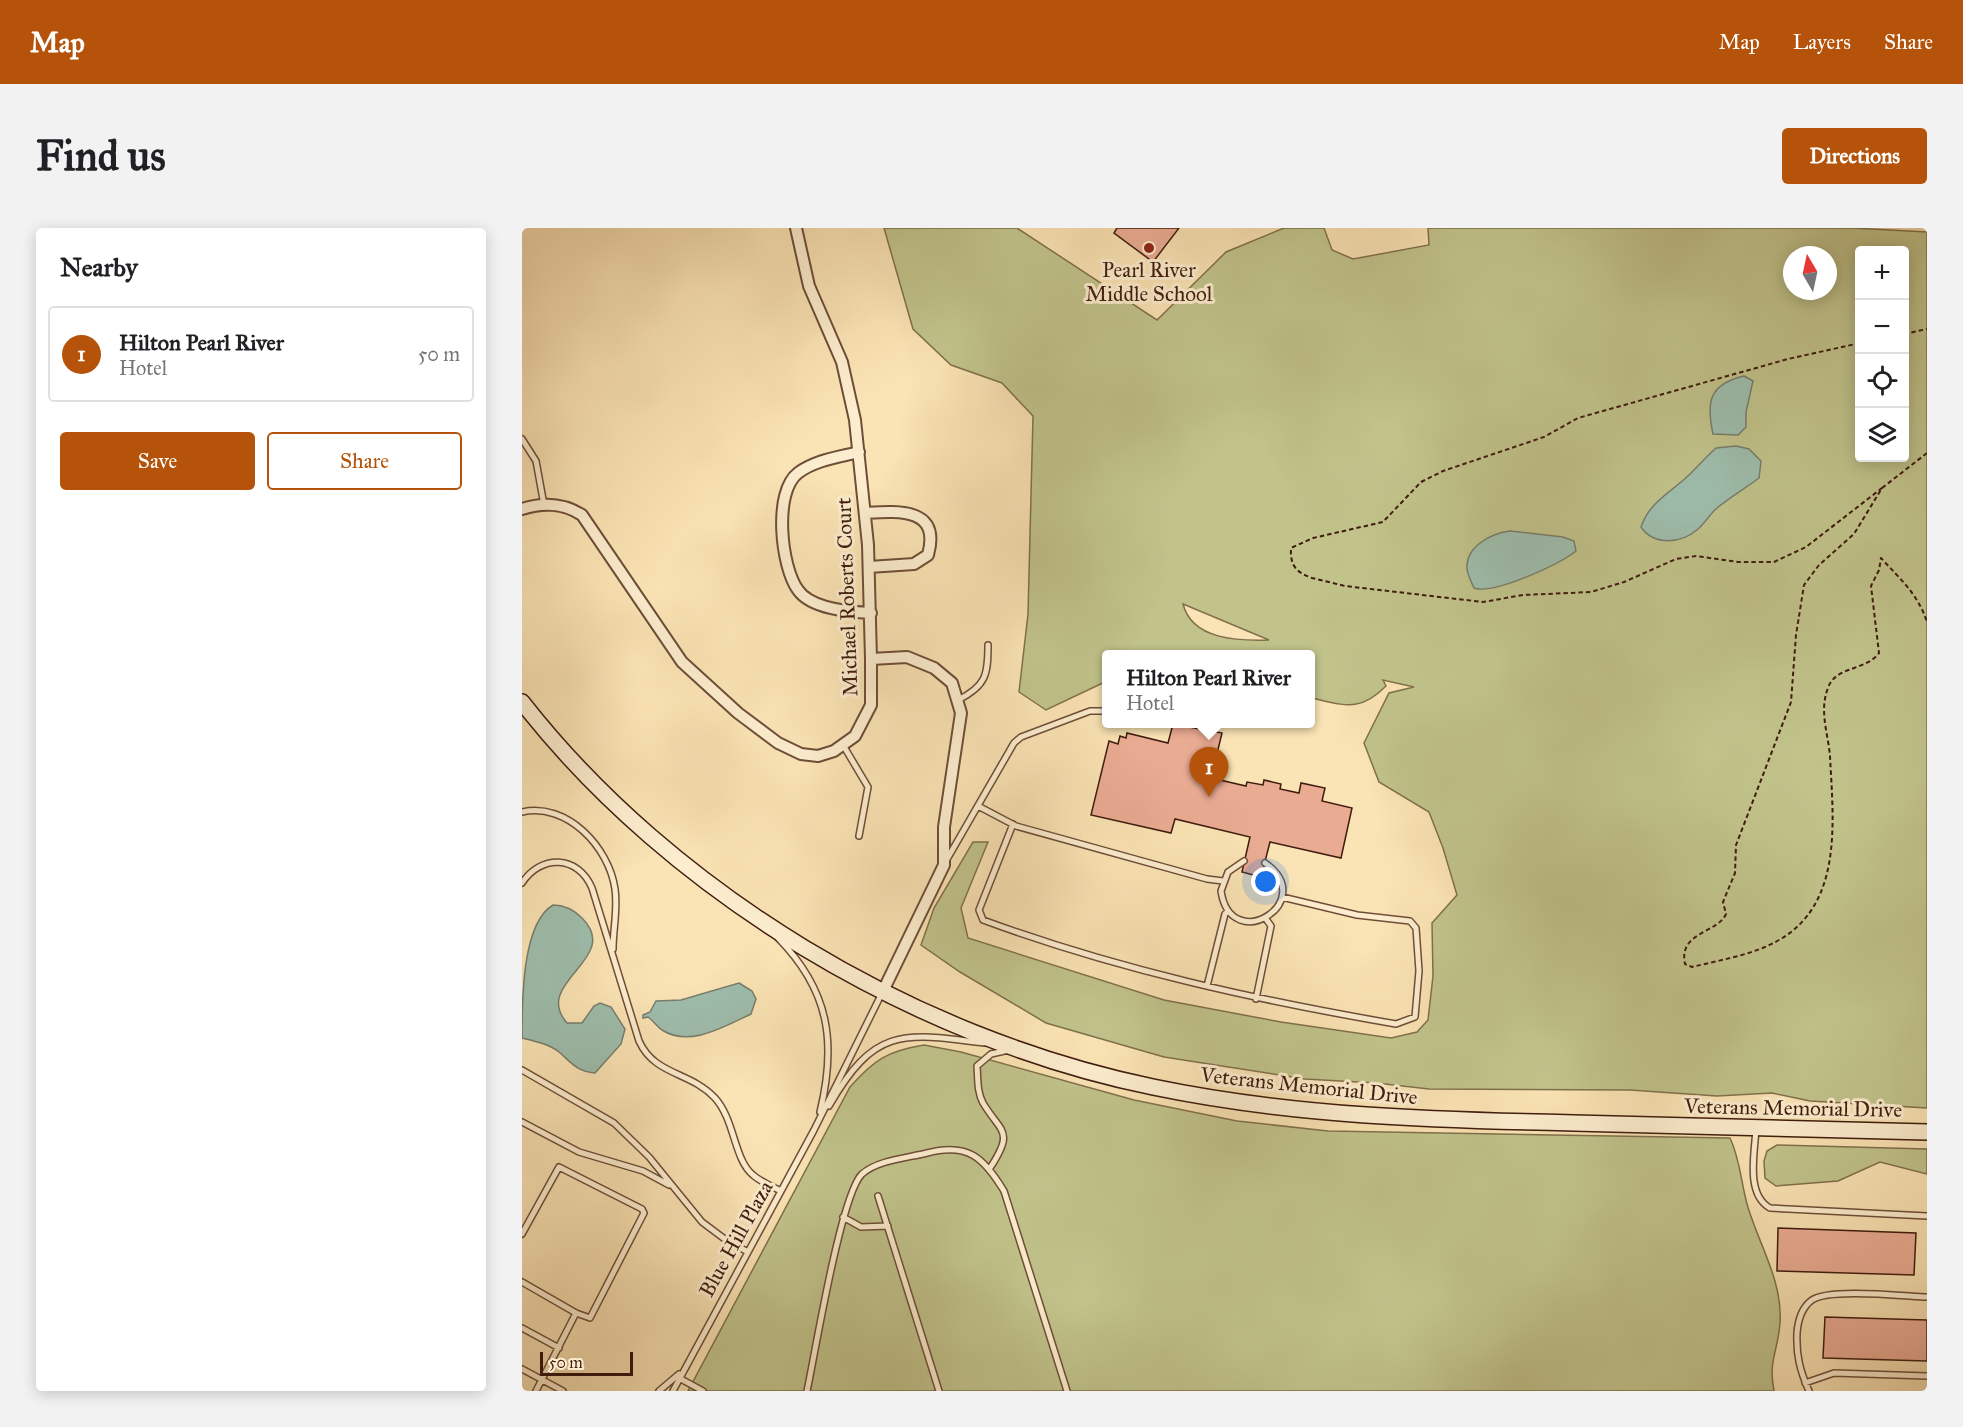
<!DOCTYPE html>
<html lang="en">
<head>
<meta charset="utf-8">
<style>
	:root { --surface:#fff; --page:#f2f2f2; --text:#202124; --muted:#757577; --line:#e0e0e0; --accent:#b45309 }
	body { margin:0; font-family:"IM FELL Great Primer",serif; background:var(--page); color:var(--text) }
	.controls { position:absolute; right:18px; top:18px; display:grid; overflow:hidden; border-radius:6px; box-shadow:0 3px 15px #0003 }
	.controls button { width:54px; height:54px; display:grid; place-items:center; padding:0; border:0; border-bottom:2px solid var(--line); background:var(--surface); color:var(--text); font:30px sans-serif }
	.compass { position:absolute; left:1261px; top:18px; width:54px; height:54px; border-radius:50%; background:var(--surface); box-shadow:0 3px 15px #0003; rotate:351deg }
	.scale { position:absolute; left:18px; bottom:15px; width:93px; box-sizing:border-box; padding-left:6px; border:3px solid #3f1c0e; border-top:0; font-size:16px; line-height:21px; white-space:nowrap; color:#3f1c0e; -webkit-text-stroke:4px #fcedce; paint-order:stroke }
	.you { position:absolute; left:744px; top:654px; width:21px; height:21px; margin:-15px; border:4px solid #fff; border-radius:50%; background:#1a73e8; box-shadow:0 0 0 9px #1a73e833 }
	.badge { display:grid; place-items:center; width:39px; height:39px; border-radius:50%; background:var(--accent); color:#fff; font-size:20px; font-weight:700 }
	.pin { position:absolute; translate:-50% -50px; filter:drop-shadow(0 2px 3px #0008) }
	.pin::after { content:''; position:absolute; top:32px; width:21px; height:18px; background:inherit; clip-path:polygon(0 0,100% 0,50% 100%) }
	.popup { position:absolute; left:580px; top:422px; width:213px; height:78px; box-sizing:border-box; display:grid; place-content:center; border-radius:6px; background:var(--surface); filter:drop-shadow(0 2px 4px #0005); font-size:20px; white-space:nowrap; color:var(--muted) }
	.popup b { font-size:22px; color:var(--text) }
	.popup::after { content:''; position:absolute; left:50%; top:100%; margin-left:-12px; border:12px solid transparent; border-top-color:var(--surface) }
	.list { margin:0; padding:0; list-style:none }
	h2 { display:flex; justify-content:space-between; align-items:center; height:78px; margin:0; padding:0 24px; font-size:26px }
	h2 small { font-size:20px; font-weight:400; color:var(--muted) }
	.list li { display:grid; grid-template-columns:39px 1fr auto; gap:18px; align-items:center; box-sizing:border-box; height:96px; margin:0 12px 12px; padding:0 12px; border:2px solid var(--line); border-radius:6px }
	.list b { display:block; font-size:22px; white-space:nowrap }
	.list p { margin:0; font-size:20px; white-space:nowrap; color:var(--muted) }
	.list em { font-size:20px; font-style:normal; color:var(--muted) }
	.actions { display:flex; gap:12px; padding:18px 24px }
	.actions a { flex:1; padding:14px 0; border:2px solid var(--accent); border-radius:6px; text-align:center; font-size:21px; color:var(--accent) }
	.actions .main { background:var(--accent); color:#fff }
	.icon { flex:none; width:33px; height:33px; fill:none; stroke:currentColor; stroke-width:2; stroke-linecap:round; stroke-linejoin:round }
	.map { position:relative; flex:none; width:1405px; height:1163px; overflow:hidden; border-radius:6px }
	header { display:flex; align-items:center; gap:36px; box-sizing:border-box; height:84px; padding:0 30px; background:var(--accent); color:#fff }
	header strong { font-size:28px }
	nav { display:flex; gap:33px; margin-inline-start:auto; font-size:21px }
	.intro { display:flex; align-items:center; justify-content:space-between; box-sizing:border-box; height:144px; padding:0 36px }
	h1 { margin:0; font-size:42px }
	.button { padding:15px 27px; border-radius:6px; background:var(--accent); color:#fff; font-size:21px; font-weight:700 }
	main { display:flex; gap:36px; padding:0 36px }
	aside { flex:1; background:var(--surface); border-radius:6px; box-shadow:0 3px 15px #0003 }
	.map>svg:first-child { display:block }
	.green { fill:#c1c38b; stroke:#80704c; stroke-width:1.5; fill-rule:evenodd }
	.water { fill:#9ebead; stroke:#787d6d; stroke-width:1.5 }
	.building { fill:#eaab93; stroke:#3f1c0e; stroke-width:1.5 }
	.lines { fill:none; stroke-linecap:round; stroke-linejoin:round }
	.lane-casing { stroke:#6e4e38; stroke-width:8 }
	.street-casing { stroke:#6e4e38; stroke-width:14 }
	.secondary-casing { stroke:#3f1c0e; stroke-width:18 }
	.path { stroke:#3f1c0e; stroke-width:2; stroke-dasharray:4.5 3; stroke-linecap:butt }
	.lane { stroke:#fcedce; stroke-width:5 }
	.street { stroke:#fcedce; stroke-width:10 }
	.secondary { stroke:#fcedce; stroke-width:15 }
	.poi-dot { fill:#8f2418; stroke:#fcedce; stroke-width:2 }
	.labels { text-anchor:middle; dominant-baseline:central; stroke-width:6; stroke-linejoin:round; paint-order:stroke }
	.poi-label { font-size:21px; fill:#3f1c0e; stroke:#fcedce }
	.street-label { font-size:21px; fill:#3f1c0e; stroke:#fcedce }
</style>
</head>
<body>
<header>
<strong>Map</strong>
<nav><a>Map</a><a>Layers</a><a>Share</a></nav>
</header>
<div class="intro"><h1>Find us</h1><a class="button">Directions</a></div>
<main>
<aside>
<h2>Nearby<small></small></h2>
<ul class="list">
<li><span class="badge">1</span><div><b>Hilton Pearl River</b><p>Hotel</p></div><em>50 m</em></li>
</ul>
<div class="actions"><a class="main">Save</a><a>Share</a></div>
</aside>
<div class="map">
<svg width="1405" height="1163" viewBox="0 0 1405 1163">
	<rect width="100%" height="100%" fill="#fae3b4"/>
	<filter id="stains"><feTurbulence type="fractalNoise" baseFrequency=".00333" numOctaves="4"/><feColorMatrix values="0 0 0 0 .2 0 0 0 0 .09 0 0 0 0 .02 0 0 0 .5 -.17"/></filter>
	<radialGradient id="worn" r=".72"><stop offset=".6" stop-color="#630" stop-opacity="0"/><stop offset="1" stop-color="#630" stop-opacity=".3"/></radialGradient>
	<path class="green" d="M362,0H495L635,92L704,24L762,0H802L810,22L831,31L907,17L906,0H1330L1405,4V880L1288,873L1250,865L1195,868L1108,862L907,861L854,855L783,851L642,829L524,795L438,744L399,717L412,680L451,614H466L439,680L446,710L642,772L759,794L869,810L895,804L906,792L911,748L910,695L935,667L921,620L907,584L857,554L842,515L867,465L892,459L861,452L864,458C837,485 823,477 789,470V426H585V453L524,482L497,464L506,386L511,188L480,155L429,137L391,101ZM1338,22H1382V230H1338ZM1270,27H1306V63H1270ZM661,376L747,412C717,413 670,412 661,376Z
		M402,817L439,824L612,872L715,893L806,903L1208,910C1218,931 1219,954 1225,976C1236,1015 1261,1053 1258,1095C1256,1124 1246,1132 1252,1163H166L328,859C352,832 365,823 402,817Z
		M1255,917L1405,921V946L1358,934L1316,953L1254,958L1243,950L1242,933L1245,923Z"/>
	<path class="water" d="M1222,148L1231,153L1224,184V199L1216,207L1191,206C1184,174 1187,156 1222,148Z
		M1214,218L1227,221L1239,233L1237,250C1224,260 1208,269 1195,280C1188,286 1183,295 1176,301C1159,316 1132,318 1119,299C1128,272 1152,263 1170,244C1178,236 1185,228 1194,220Z
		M988,303L1041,309L1052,313L1054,323C1036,337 971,367 952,360C949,353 944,345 945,337C946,317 971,305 988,303Z
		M31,677C42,677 52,682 60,690C101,731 9,754 45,795H60L72,778L78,775L89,779L103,801L99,816L73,845C54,843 50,835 37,824C27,816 12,813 0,810C0,772 0,695 31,677Z
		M217,755L230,763L234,771L229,786C203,798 168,820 140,802C134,798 132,793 126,789L121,790V787L128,784L134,773L159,772Z"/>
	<path class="building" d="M595,0H657L631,34L592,5Z
		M651,496L700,505L689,550L724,558L725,554L741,557L742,552L759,556L758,561L777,565L779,555L803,560L800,573L830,580L819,630L748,614L739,649L720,644L728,609L653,591L649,605L569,587L587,513L596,516L598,508L604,510L605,505L646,515Z
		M1256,1000L1394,1005L1392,1047L1255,1043Z
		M1303,1089L1405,1092V1133L1301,1130Z"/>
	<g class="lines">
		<defs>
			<path id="lane" d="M0,211L14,233L22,277
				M436,472C464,458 466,447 466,417
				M321,517L346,559L337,608
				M456,578L494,598L685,651L701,653
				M0,584C45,574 87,619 93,661C96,681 91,701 91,721
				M491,596L457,682L461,692C594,741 734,772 874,796L893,789L897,743L894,700L888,693L835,687L760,669
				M424,633L492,515L499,509L568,483H585
				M722,633L706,644L699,663C709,729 798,673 743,635
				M0,655C19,626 56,627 70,660L117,813C133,848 168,843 193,870C213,892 212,932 231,947C239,954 249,958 259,963
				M256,710C307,762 315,814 298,884
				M685,758L703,686L706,683
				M734,771L749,698L744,691
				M0,842L92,895L127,929L180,994L204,1012L226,1024
				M307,878C352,800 379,804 462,815
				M0,894L57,924L121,943L147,957
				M1234,900C1233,924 1223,966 1248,980L1405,988
				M468,940C493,902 479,905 461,875C455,864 456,851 455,838L469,826L487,822
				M356,968L417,1163
				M321,989L339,999L366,998
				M0,1006L37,939L120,981L122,985L68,1090L54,1085L0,1054
				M0,1100L37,1120
				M0,1141L41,1163
				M157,1150L181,1163
				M1283,1155L1312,1145L1405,1148
				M14,1163L54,1085
				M137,1163L157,1146
				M151,1163L292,902L360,765
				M285,1163C293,1126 319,966 340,946C356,932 385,930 405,925C446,914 462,930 482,963L545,1163
				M1287,1163C1278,1143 1274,1127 1275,1105C1276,1092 1279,1080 1290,1072C1307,1060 1381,1068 1405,1069"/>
			<path id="street" d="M337,224C317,229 293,232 276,245C251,264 259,339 276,362C289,381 328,384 349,385
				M0,281C22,274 41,275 60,287L160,434L216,485L256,515L279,526L296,528L312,523L333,508L349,477V431L346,317L333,192L320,134L287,58L274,0
				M343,285C376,283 419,279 406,327L392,336L347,339
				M349,431L385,429L412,440L430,455L439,485L422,599V637L361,763"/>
			<path id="secondary" d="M0,474C150,666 393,810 631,859C770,888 910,892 1052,895C1169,898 1287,901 1405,904"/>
		</defs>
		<use href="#lane" class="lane-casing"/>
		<use href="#street" class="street-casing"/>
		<use href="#secondary" class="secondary-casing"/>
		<path class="path" d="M1382,106L1405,101
			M1338,115L1266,131L1056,190L1022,209L921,243L899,254L861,294L791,310L769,320C768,338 774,344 790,350L823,358L961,374L1001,367L1069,364L1102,354L1154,331L1174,328L1216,334H1252L1284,319L1360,260
			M1405,225L1360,260L1332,306L1297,337L1282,357L1274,407L1269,474L1214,617L1213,645L1201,674L1204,686C1196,705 1156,704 1163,736L1170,739C1198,732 1231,727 1257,712C1322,675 1311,591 1308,528C1306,505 1297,483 1306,460C1313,438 1344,443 1357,425L1349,358L1357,342L1359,330C1378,351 1396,366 1405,394"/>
		<use href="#lane" class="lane"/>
		<use href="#street" class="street"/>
		<use href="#secondary" class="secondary"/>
	</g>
	<circle class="poi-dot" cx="627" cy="20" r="6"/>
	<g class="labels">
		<g class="poi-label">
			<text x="627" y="42">Pearl River<tspan x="627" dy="24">Middle School</tspan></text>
		</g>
		<g class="street-label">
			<text transform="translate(325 369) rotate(-92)">Michael Roberts Court</text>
			<text transform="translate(787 858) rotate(6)">Veterans Memorial Drive</text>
			<text transform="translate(1271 880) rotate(1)">Veterans Memorial Drive</text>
			<text transform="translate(214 1011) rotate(-61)">Blue Hill Plaza</text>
		</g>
	</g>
	<rect width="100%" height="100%" filter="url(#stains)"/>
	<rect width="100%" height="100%" fill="url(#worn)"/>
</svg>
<div class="controls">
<button>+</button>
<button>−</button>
<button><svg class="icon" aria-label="locate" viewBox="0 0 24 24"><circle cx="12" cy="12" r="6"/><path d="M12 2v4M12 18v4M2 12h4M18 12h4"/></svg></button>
<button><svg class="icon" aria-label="layers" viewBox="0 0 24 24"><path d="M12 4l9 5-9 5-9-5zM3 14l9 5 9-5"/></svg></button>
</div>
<svg class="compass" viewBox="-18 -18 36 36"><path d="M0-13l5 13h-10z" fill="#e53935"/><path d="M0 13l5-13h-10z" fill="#757577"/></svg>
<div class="scale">50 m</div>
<div class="you"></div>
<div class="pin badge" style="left:687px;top:569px">1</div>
<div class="popup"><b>Hilton Pearl River</b>Hotel</div>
</div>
</main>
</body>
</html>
